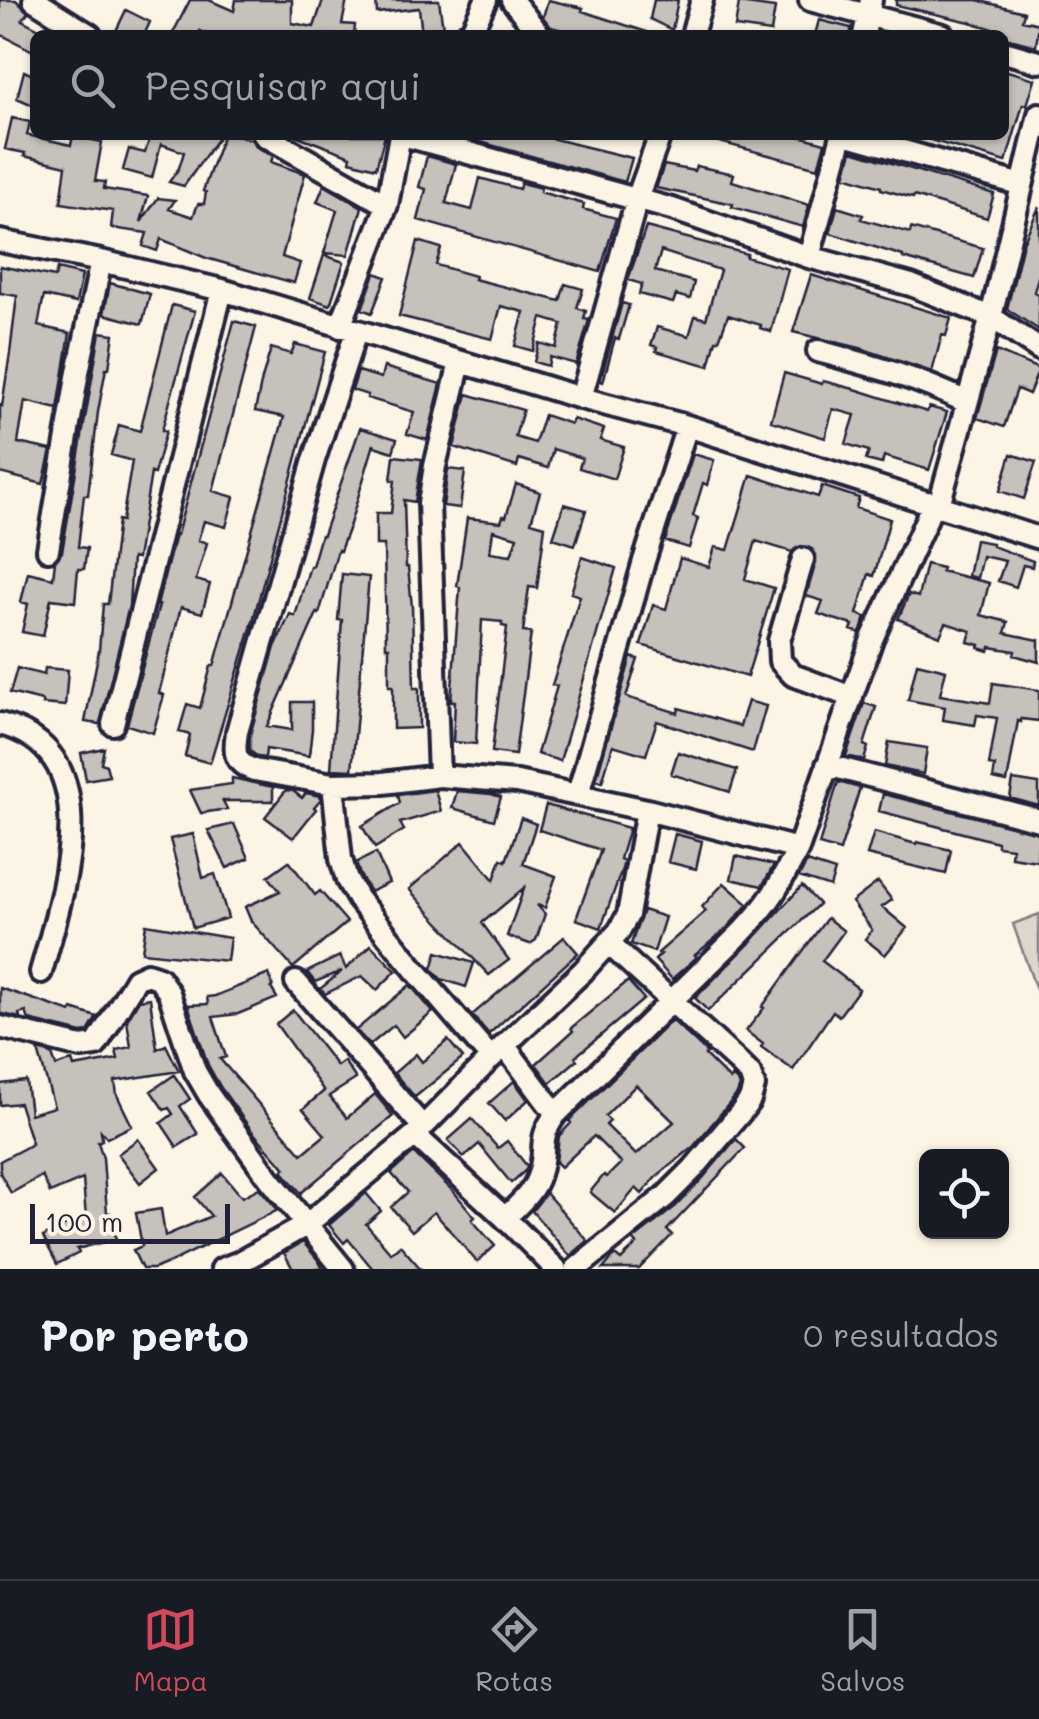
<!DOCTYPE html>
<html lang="pt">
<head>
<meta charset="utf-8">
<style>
	:root { --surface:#171b24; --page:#242831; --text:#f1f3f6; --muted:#9ea1a6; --line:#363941; --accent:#d1495b }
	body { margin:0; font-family:Mali,sans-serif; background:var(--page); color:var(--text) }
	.controls { position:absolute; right:30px; bottom:30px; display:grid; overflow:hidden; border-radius:15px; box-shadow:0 2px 8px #0004 }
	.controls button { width:90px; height:90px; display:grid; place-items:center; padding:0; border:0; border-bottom:2px solid var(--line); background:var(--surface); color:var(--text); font:50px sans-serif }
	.scale { position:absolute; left:30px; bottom:25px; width:200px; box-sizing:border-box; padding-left:10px; border:5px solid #22223b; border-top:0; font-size:28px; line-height:35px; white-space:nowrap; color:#22223b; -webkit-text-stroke:8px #fcf5e5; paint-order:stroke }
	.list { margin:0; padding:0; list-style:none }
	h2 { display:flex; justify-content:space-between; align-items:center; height:130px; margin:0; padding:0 40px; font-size:42px }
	h2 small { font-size:32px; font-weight:400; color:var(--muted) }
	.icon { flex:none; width:55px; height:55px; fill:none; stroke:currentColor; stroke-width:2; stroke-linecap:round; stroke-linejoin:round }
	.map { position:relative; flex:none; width:1039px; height:1269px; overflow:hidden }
	.search { position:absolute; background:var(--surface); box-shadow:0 2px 8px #0004; left:30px; right:30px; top:30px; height:110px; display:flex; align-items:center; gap:25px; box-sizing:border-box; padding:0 35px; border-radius:15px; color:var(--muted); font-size:38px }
	.sheet { height:310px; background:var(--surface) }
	nav { display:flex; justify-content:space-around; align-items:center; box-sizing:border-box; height:140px; border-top:2px solid var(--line); background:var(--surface); font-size:28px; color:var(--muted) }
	nav a { display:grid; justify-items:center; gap:5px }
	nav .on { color:var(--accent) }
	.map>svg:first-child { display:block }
	.green { fill:#dcd6cc; stroke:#7f7c84; stroke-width:2.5 }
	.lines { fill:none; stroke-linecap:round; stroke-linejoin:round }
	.stream { stroke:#78757e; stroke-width:4 }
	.building { fill:#c6c1bb; stroke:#22223b; stroke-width:2.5; fill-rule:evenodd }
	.minor-casing { stroke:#22223b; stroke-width:28 }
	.minor { stroke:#fcf5e5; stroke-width:20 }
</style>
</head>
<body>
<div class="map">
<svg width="1039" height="1269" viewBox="0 0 1039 1269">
	<rect width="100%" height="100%" fill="#fcf5e5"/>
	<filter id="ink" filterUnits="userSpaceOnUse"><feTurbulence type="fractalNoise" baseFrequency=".01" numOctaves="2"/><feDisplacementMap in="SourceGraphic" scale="20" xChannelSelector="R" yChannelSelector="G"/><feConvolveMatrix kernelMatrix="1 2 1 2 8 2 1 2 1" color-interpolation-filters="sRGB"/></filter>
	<g filter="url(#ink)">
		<path class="green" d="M1039,914V998L1013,924Z"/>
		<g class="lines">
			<path class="stream" d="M493,8L499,0"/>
		</g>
		<path class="building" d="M0,0H16L28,12L22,20L51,35H35V52L0,34Z
			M190,0H209L234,11L236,0H292V23L314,27L323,0H347L342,24L355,25L354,35H209L200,31L199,33L203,35H172Z
			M376,0H439L444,35H422L419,8L377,13Z
			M548,0L583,8L582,11L647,32L646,35H581L551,27L543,17Z
			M654,0H678L672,30L650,19Z
			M896,0H977L1024,12L1022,20L1039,24L1036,46L1006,38L1007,33L970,22L896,5Z
			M739,3L775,8L771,32L735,27Z
			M126,10L150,22L144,35H114Z
			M819,20L851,28V35H815Z
			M1004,70L1035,79L1027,105L1023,104L1006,162L923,138L924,135H1004Z
			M24,71L35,76V106L17,98Z
			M12,118L30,122L27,135L71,145L73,136L102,142L95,181L105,182L104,189L148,196L141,222L158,198L175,200L169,209L193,217L198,204H204L206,192L203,191L223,135H238L252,140L257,147L273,156L271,162L305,174L282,257L300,263L294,283L206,258L161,239L157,251L143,246L147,233L111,228L113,211L61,203L66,166L24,156L25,153L5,149Z
			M140,135H220L184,186L169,182L179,168L184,152L161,144L152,178L123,170L129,149L145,153L149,140L140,137Z
			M295,135H385L376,168L350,161L351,156Z
			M455,135H538L632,158L625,182Z
			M705,135H796L825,143L818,168L704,138Z
			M852,151L994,194L987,218L914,196L913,198L881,189V187L845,176Z
			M427,156L456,164L446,203L472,210L480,178L519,189L521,183L541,188L540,192L584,204L583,209L616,218L600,272L418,220L426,189L419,187Z
			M664,165L694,171L696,166L734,174L732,181L809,205L803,227L732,207L733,204L656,188Z
			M324,185L362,207L348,255L324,253L337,210L317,202Z
			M837,207L863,215L861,219L910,233L911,228L983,248L974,278L903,258V256L830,233Z
			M1039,207V274L1034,292L1039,294V330L1007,309L1023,243Z
			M646,227L747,254L746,257L788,269L771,332L760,328L761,325L728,315L719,340H716L709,366L656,351L657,347L651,345L657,327L689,336L695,316L706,319L720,270L661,251L655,271L694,282L690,299L676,295L673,303L639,294L642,284L628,280Z
			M418,241L441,248L436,265L475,276L474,279L560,301L565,284L583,289L577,308L586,311L584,319L589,320L576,364L550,357L548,366L534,362L539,343L556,348L562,324L542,318L533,351L515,346L524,312L501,306L492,339L399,316Z
			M324,255L344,262L330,305L310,298Z
			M0,266L55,277L57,269L82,275L76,303L44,296L43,300L38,326L70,333L58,409L25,401L18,443L51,450L43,484L0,473V405L2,406L10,353L17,296L0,293Z
			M375,273L386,277L372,313L362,309Z
			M811,275L951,318L946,336L942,335L932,372L860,348L793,332Z
			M110,283L150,294L142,324L104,314Z
			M622,303L629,305L619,339L615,338L603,382L600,381Z
			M172,305L195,311L162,430L166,431L154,474L151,473L137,559L132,558L129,606L100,724L85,722L99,650L103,604H108L118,520L122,521L132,461L111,455L119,425L140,431Z
			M234,321L256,327L213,491L234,497L226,527L204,521L198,540L207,543L196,580L210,584L202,613L181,607L159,693L164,695L153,733L127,725L159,605H157L172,547L175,534L177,535Z
			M100,332L114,334L109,368H106L98,412L88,495H84L78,547L87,548L84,569H78L75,602L51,599L43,636L22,632L28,604L21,602L28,572L53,578L55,561L62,552Z
			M295,344L325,352L251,628L210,763L185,756L190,735L179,732L187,704L200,708L211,666H214L284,417L255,411L262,379L271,348L291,354Z
			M996,351L1039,369L1029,394L1017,389L1004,427L977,418Z
			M384,367L441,384L427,440L407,434L414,412L367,398L368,395L352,390L358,371L381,378Z
			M784,373L822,384L823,381L858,390L927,412L929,407L947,412L929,470L884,456L882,464L866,460L869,451L846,444L855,415L833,409L825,438L771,421Z
			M467,394L523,410L515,437L535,443L544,415L571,424L573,419L604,429L600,440L624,447L614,479L579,468L582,458L553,449L548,468L519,459L517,467L454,447Z
			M360,428L397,439L393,452L374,446V444L350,524L340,551L338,550L319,614L317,613L267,726L292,730V702H312V729L309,756L266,749L265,758L258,757L250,751V735L275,647L290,614L295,616L310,566H312L321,535H323Z
			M693,454L714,460L707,485L703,483L693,516L698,518L689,548L665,541Z
			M1011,454L1036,462L1024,499L1000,491Z
			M394,456L422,459L415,502L404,500L406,567H408L412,607L414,688H419V728L393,729V686H389V647H386L384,545H376V513H391L395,480H391Z
			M448,469L465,471L460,508L443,506Z
			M751,475L818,497L822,486L834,490L859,498L856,508L890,519L874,576L869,574L857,614L866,617L860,633L851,630L853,625L818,614L823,601L806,596L816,562V555L812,549L801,546L792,552L756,541L745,579L774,588L747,677L641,645L653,605L666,609L680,558L709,567L715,547L728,550Z
			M516,484L540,492L531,522L545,526L537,588L529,587L523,632L531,633L515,755L492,752L507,627L502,626V622L482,620L476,744L453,742L455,701H451L460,587L457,586L467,518L501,522L503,516L506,517ZM493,530L517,537L511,555L490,552Z
			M564,504L586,510L575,545L553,538Z
			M975,540L992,543V546L1033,561L1032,567L1023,565L1016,587L998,581L1005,561L982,556L977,578L968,576Z
			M582,557L616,568L560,761L537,754L557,686L552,685L580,596L571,593Z
			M926,564L942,568L941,571L989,583L981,615L1008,622L1005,633L1039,640V662L1014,655L1015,651L990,647L989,651L979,648L980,645L968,642L971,631L946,623L940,636L898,619L909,594L918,597Z
			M342,574L369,577L352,770L331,769L342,620H338Z
			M631,657L638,659L626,697L678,713L679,708L740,726L748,701L766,706L753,752L657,721L646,755L613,745L602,782L596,780Z
			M917,663L946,670L940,695L990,703L993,683L1039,690V721L1021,719V722L1018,721L1007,782L993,779L995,766L989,765L997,718L977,715L975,725L943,720L945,707L908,700Z
			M17,668L44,675L45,668L68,670L65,706L42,704V701L10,693Z
			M864,703L876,707L864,745L868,747L864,760L846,756Z
			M889,742L927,748L923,774L885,766Z
			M104,748L101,763L106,765L109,776L86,780L81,753Z
			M678,752L737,770L730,792L671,774Z
			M232,778L273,787V801H223L227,809L201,813L190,790L232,784Z
			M1013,780L1039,784V806L1010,798Z
			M838,782L860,788L840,851L819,845Z
			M286,790L293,791L302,798L306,793L320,796L321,799L314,807L316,809L293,838L265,817Z
			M435,790L441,811L400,823L404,830L375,848L362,826L400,803L398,795Z
			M457,791L491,794L501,797L494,820L452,808Z
			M883,794L1039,833L1037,861L1011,857L1012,848L997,846V842L879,811Z
			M546,805L629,828L620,859L624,861L622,869L601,928L576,919L601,850L539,830Z
			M521,818L536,824L523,864L556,876L545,908L537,905L545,914L536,940L530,944L507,936L524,888L482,923L509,960L489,975L433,916L409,889L463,842L494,880L501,859L506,861Z
			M234,824L249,858L227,868L208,830Z
			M874,832L916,844L917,842L951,850L946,874L867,855Z
			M193,834L203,878L215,874L228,918L193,928L170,839Z
			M675,834L702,841L696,869L668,862Z
			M376,853L389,883L370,892L360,875L356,863Z
			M736,856L774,865L762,886L731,879Z
			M289,861L315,895L320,891L347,922L293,968L251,921L245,907L280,891L268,876Z
			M807,862L835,871L830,887L799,877Z
			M878,882L892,900L882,907L907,928L885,955L865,939L872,930L852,902Z
			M724,883L748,904L726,929L695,955L697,957L672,979L655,960L661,954L658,953L706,911L702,907Z
			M802,886L819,904L708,1011L695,998L751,942Z
			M643,910L665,917L654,952L631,944Z
			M827,918L844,931L822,961L859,989L839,1016L833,1011L793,1070L761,1047L763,1044L746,1031L764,1008L762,1007Z
			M146,924L230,938L227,961L142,952Z
			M564,937L578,953L489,1034L472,1015Z
			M371,945L396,971L377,990L362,976L325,994L320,989L342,971L315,982L307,972L340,956L346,969Z
			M437,952L474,963L466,987L441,979L432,969Z
			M269,974L273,986L271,988L277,998L238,1014L213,1017L226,1057L220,1059L302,1154L325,1135L303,1109L324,1091L276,1024L293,1010L337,1066L344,1061L356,1079L329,1096L347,1118L375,1094L393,1116L301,1193L282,1171L285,1168L252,1131L221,1088L208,1065L188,1005L208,1004L207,997L215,996Z
			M628,981L644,999L575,1057L577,1060L550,1083L536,1064L573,1031L571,1028Z
			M410,985L433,1012L403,1037L394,1025L370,1045L356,1030Z
			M0,988L71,1012L72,1009L97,1017L88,1032L82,1033L29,1020L26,1012L19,1014L20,1018L3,1014L0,1013Z
			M150,998L157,1049L166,1045L179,1071L115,1081L117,1095L132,1126L107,1138L101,1131L102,1140L98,1142L103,1158L107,1213H110L116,1239L77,1249L79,1253L57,1264L43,1237L70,1223L86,1219L83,1179L50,1193L42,1176L11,1193L0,1173V1161L32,1144L19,1103L0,1105V1084L26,1081L30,1114L54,1107L38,1050L52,1054L56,1066L72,1061L74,1067L118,1059L116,1050L131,1047L127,1020L139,1000Z
			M672,1020L707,1053L705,1055L730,1080L732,1077L738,1081L740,1086L737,1094L693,1147L656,1177L642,1194L636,1188L615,1213L590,1192L604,1175L607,1177L621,1163L594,1136L561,1167L556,1162L559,1136L571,1123L569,1121ZM636,1085L674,1122L636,1155L606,1125L610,1121L605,1116Z
			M448,1040L463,1058L415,1097L394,1073L416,1054L422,1062Z
			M174,1075L190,1099L180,1106L198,1134L177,1147L161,1123L173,1114L169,1108L164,1110L151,1091Z
			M514,1081L528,1100L505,1121L489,1103Z
			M472,1119L498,1148L507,1141L527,1166L526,1170L511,1183L479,1144L464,1157L448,1140Z
			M138,1139L159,1168L140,1183L118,1154Z
			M736,1139L745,1148L667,1230L672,1235L639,1269H603L615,1255L621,1260L637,1244L633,1240L676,1206L703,1178Z
			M414,1153L454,1192L475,1217L472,1220L495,1246L477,1262L434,1212L412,1231L391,1207L408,1192L391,1173Z
			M222,1173L242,1197L259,1188L278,1210L173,1261L154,1269H142L133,1250L142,1246L136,1213L161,1209L165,1236L211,1216L195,1197Z
			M366,1193L381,1211L366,1224L391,1253L400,1245L421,1269H373L348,1239L344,1243L329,1225Z
			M546,1193L588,1241L570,1256L532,1211Z
			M303,1242L318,1260L323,1269H293L284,1253Z"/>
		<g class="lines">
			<defs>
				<path id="minor" d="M34,0L90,35
					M512,0L540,35
					M810,0L943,35
					M466,35L473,28L486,0
					M692,35L702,0
					M864,35L871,0
					M1004,52L1039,62
					M264,135L387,205
					M403,135L672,209L809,257L911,285L991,317L1039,349
					M848,135L1022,185
					M0,241L101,261L222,290L581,398L687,426L1039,538
					M809,257L842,135
					M340,327L387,205L400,135
					M356,332L314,460L237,732C234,751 233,763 254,770L333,784L383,783L439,776L517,782L647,810L798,849
					M818,351C869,365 919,378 966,402
					M581,398L637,199L660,135
					M939,505L991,317L1039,114
					M48,550L77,377L101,261
					M803,559L779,641L780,661L793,675L852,697
					M0,724C112,752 62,896 41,972
					M113,724L222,290
					M827,765L1039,820
					M439,776L429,503L435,466L460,362
					M333,784L341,859L347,880L358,899L416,971L491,1058
					M578,794L644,561L687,426
					M296,982L423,1127
					M0,1027L81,1047L96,1045L136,979L147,974L159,978L169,993L195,1071L209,1095L269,1178L343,1269
					M504,1045L556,1114
					M415,1135L505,1218L556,1269
					M505,1218C518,1205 534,1192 539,1174C548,1147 536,1141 556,1114L741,933C769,904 780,885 798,849L872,639L927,518L931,502
					M222,1269L240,1262L306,1225L415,1135L491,1058L583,971L619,931L628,915L647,810
					M576,1269L666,1196L693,1169L742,1111L750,1100L754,1086L750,1074L738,1062L608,943"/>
			</defs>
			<use href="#minor" class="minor-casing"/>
			<use href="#minor" class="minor"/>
		</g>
	</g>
</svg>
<div class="controls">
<button><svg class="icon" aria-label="locate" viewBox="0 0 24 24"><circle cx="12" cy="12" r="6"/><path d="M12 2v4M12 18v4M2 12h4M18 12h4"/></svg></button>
</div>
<div class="scale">100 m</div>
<div class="search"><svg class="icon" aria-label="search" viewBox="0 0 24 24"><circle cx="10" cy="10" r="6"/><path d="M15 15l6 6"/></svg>Pesquisar aqui</div>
</div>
<section class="sheet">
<h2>Por perto<small>0 resultados</small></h2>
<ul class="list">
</ul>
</section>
<nav>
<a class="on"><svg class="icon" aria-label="map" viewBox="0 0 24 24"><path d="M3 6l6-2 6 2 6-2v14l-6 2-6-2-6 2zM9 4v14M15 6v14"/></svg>Mapa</a>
<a><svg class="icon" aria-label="directions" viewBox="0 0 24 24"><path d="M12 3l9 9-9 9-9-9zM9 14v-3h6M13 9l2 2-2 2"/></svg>Rotas</a>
<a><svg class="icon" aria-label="saved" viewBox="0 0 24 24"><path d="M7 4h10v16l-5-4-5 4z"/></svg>Salvos</a>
</nav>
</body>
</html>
